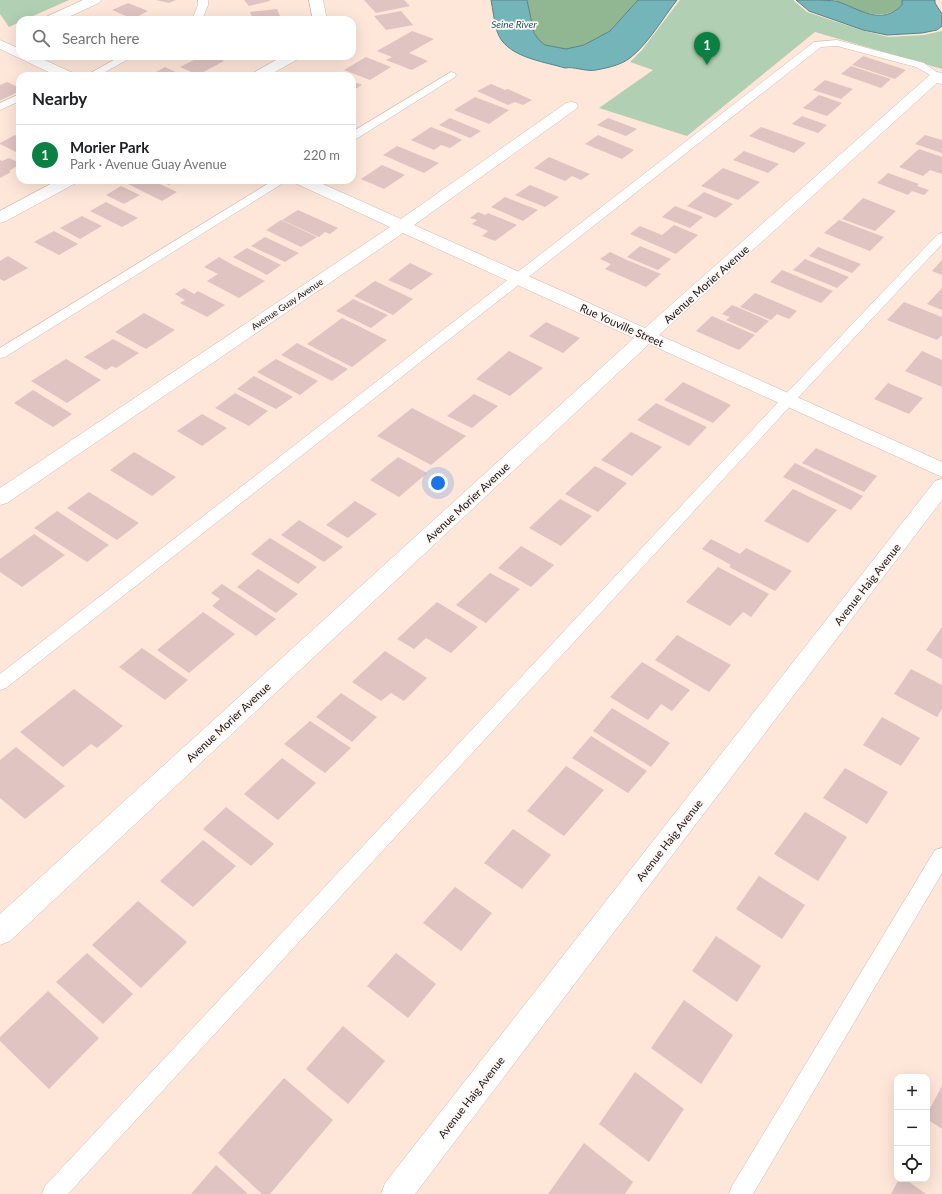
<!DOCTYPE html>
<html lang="en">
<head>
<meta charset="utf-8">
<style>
	:root { --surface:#fff; --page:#f6f6f6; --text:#202124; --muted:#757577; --line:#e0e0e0; --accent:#0b8043 }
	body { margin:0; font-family:Lato,sans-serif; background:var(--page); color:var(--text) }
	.controls { position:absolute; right:12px; bottom:12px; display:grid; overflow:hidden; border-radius:8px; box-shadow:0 4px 16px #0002 }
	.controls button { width:36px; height:36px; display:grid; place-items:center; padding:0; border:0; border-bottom:1px solid var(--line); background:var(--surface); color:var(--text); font:20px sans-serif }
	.you { position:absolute; left:438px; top:483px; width:14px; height:14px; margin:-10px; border:3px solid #fff; border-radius:50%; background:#1a73e8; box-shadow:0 0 0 6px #1a73e833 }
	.badge { display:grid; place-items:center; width:26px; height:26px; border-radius:50%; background:var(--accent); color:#fff; font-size:13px; font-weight:700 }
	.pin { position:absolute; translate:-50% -33px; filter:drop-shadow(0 1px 2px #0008) }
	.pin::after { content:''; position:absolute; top:21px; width:14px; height:12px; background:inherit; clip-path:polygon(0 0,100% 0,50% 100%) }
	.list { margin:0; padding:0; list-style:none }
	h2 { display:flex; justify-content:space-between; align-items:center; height:52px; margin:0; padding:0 16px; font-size:17px }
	h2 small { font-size:13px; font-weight:400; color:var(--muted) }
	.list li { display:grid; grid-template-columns:26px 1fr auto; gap:12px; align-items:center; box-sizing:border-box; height:60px; padding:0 16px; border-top:1px solid var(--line) }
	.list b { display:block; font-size:15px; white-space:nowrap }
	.list p { margin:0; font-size:13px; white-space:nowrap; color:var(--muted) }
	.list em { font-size:13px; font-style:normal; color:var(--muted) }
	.icon { flex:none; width:22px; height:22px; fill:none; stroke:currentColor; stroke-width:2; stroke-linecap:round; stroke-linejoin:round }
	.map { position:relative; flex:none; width:942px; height:1194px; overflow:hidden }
	.search { position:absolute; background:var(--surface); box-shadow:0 4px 16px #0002; left:16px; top:16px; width:340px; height:44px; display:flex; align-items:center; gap:10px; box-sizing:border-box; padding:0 14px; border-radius:12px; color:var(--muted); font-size:15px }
	.panel { position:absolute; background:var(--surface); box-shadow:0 4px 16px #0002; left:16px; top:72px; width:340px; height:112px; border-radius:12px }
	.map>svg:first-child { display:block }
	.green { fill:#b1cfb2 }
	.forest { fill:#90b792 }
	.water { fill:#74b5ba; stroke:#598486 }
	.building { fill:#dfc4c1 }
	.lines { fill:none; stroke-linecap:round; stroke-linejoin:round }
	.service-casing { stroke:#d1b9ae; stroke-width:1 }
	.minor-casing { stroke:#d1b9ae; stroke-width:1 }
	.service { fill:#fff; fill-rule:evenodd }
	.minor { fill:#fff; fill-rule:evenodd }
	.labels { text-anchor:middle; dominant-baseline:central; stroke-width:3.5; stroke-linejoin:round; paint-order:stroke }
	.far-street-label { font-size:9px; fill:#19110d; stroke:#fcf7f5 }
	.far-water-label { font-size:10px; font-style:italic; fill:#1e565a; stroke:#fcf7f5 }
	.street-label { font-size:11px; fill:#19110d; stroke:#fcf7f5 }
</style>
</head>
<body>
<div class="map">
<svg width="942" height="1194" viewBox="0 0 942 1194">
	<rect width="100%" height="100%" fill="#fee6d9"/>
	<path class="green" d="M0,0H69L24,20H20V22L9,27L0,14Z
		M680,0H793L807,12L861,30L888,37L924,35L942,31V69L815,32L687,136L599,108L653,70L630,62L642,50Z"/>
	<path class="forest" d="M527,0H638L610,31L584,45L566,49L545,45L539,40L534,33Z
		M835,0H902V5C883,24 855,10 835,0Z"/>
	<path class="water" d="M491,0H527L534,33L539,40L545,45L566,49L584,45L610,31L638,0H677C663,18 648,44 630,58C621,65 607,68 596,70C586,72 573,66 565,68C542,61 505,57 497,31C494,21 493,10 491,0Z
		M796,0C807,0 826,0 836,1C858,8 881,27 902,5V0H935V3L942,14V26L937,30L922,33L887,35L863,30L809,11Z"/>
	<path class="building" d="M156,0H176L169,3Z
		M244,0H269L270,1L249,6Z
		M364,0H404L410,6L376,13Z
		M128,3L148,11L133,19L112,10Z
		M277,9L280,16H275L277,20H253L250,12Z
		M401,11L413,25L386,30L374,16Z
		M111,16L120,20H99L105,19Z
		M412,31L434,39L409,53L428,61L412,70L386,60L392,57L377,51Z
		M193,56H213L224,61L198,75L180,67L198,58Z
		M863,56L906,70L895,79L852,65Z
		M366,57L391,67L370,80L344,70Z
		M851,66L891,79L881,88L841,74Z
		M165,67L184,76H157L161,74L156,72Z
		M825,80L853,89L841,99L813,90Z
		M352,81L362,85L352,91Z
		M7,82L20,88V91L1,100H0V85Z
		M491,84L505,90L508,89L532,100L523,105L515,102L508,105L477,91Z
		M819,95L842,103L827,116L803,108Z
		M475,97L509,110L489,124L454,110Z
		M802,116L827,125L818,133L792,124Z
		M450,118L481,131L470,138L439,125Z
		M608,118L637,129L626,136L597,125Z
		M431,127L454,136L462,140L450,148L441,145L434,150L411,140Z
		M761,127L806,143L794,153L749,136Z
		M15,135L20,138V154L0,144V143Z
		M598,135L634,150L622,159L585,144Z
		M925,135L942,140V153L915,144Z
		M397,146L439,163L424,173L383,155Z
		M919,149L942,157V174L930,170L923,176L899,167Z
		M744,151L779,164L768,173L733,160Z
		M549,157L580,170L590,174L581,180L572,176L565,181L534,168Z
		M9,158L20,163V164L9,171L11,172L0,178V160L2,161Z
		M382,165L405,175L384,189L361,179Z
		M723,168L760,182L738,200L701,186Z
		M888,173L919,184L917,186L929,190L924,195L912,191L908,195L877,183Z
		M131,180H151L177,192L162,201L126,183Z
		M158,180H178L169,185Z
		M530,185L559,197L545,207L515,195Z
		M121,186L140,195L124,204L106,195Z
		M704,192L733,204L716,218L687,206Z
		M505,197L538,210L523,221L491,207Z
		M863,198L896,211L875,231L842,219Z
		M106,202L138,218L122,227L90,211Z
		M675,206L703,217L690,228L662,217Z
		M298,210L338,228L330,234L325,232L319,237L282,220Z
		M478,212L485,215L488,213L517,225L495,241L482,236L488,231L472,224L477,220L470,218Z
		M82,216L102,226L80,239L60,228Z
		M281,220L317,237L301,247L266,230Z
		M839,220L884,237L870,251L824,233Z
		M674,225L698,235L676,254L630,234L640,226L662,235Z
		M54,231L78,244L59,255L34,242Z
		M265,237L299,253L285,262L251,246Z
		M640,246L671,259L658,270L627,257Z
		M818,247L861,264L852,273L809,256Z
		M247,248L281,265L267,275L233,257Z
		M610,252L627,260L661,274L646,287L605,269L611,264L600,259Z
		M8,256L28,268L4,281L0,279V261Z
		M219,257L233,265L265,281L239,298L207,281L218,274L204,267Z
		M805,259L849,277L837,288L793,270Z
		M942,260V275L932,271Z
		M410,263L433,274L411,290L388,280Z
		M782,270L833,291L821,303L770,282Z
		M375,281L413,299L393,315L354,296Z
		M184,288L194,294L198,291L225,305L207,317L180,303L185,300L175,294Z
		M942,288V310L927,304Z
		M755,293L786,306L797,311L789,319L777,314L771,320L740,307Z
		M353,299L388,315L371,328L336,311Z
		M904,302L942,317V336H941L937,340L887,320Z
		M732,305L744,310L769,321L756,333L726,320L730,317L722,314Z
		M144,313L175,330L146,349L115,332Z
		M712,316L755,335L739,350L696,331Z
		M342,318L387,340L352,367L307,344Z
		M546,322L580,338L563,353L529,336Z
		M113,339L139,353L116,368L112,366L106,370L84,357Z
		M297,343L348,369L332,381L281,355Z
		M509,351L543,368L510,396L476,379Z
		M922,351L942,360V387L905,371Z
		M66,359L101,380L67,403L31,381Z
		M276,359L318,381L300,395L257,372Z
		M254,376L293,397L276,409L237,389Z
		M683,382L731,405L713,423L664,400Z
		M888,383L923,398L909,414L874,399Z
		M33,390L72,414L53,427L14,403Z
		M235,393L268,411L249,426L215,408Z
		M474,394L498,406L472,428L447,416Z
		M656,403L707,427L689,446L637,420Z
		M412,408L466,436L431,465L377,436Z
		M202,414L227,428L202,446L177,431Z
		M631,432L662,447L632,476L601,460Z
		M816,448L877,476L864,492L802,463Z
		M134,452L176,477L152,496L110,470Z
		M398,457L427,473L399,497L370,480Z
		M795,463L863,496L851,510L783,477Z
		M595,466L627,483L598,512L565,494Z
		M793,489L837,510L808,543L764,521Z
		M89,492L139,523L117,540L67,508Z
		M560,499L592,516L561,546L529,528Z
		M355,501L377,514L348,538L326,525Z
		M57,511L109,545L87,562L34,528Z
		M299,520L343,547L324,562L281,535Z
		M34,534L65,555L22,587L0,572V559Z
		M270,538L317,567L298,584L251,554Z
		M711,539L740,554L746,548L792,571L775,591L729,567L731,565L702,549Z
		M521,546L554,565L531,587L498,568Z
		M718,567L769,594L751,617L743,612L730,626L686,602Z
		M258,569L298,594L276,613L237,587Z
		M490,573L520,589L486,623L456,605Z
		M222,584L231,590L276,619L256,636L212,606L220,599L211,593Z
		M437,602L478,627L451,653L426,638L414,649L397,639Z
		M203,612L235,634L189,673L157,650Z
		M942,627V659L926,650Z
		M677,635L731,665L709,692L655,660Z
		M142,648L188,680L165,700L119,667Z
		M385,651L427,678L404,701L391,693L381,701L352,682Z
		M642,662L690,690L672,711L661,704L648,720L610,697Z
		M911,669L942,685V709L937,717L894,694Z
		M74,689L123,726L97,748L91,744L63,767L20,732Z
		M341,693L377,717L352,742L316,717Z
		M612,708L670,743L651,767L593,731Z
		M882,717L920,738L901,766L863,745Z
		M310,721L351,748L325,773L284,744Z
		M591,736L647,771L628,793L572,758Z
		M16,747L65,786L25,819L0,798V760Z
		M282,758L316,783L278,820L244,794Z
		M566,766L604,790L564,836L527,811Z
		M845,768L888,792L867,824L823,798Z
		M226,807L274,844L251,866L203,829Z
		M805,812L847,837L818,881L774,854Z
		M513,829L551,855L522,889L484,863Z
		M203,840L236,866L193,907L160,881Z
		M759,876L805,905L782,939L736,909Z
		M455,887L492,913L461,951L423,923Z
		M138,901L187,942L141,988L92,945Z
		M716,936L761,966L737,1002L692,971Z
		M87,953L133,994L103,1024L56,982Z
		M396,953L436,984L408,1018L367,986Z
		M48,991L99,1038L49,1089L0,1041V1037Z
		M684,1000L733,1035L701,1084L651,1048Z
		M343,1026L385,1061L348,1104L306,1069Z
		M635,1072L684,1109L649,1162L599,1124Z
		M284,1078L333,1120L270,1194H262L218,1153Z
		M942,1086V1129L927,1119V1114Z
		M584,1143L633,1182L625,1194H548Z
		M216,1165L248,1194H191Z
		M899,1179H905L926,1194H891Z"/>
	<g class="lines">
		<defs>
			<path id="service" d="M198,0H208V5L202,20H192L198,5Z
				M837,40L924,63L942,76L937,79L916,67L837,46L821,47L6,688L0,690V674L814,42Z
				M121,56H134L98,76H85Z
				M451,72L455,73L456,75L455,77L356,139L352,140V132Z
				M20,94V101L0,110V103Z
				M274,180H288L5,357L0,358V348Z
				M942,233V244L793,403L68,1194H42L45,1186L783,397L938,234Z
				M942,848V873L753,1194H729L732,1186L935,850Z"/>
			<path id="minor" d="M83,0H101L99,3L62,20H44L46,17Z
				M309,0H323L327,20H313Z
				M0,40L20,49V56H36L73,73L75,76H57L0,49Z
				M283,56H300L298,59L268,76H251L253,73Z
				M937,72L942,73V84L937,83L659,335L942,462V477L649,344L10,941L0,945V914L634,338L403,233L7,503L0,505V488L390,227L295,183L293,180H314L401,219L566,103L571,102L576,103L578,106L576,109L414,225L645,328L932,73Z
				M58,180H78L76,183L6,221L0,223V211Z
				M942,479V500L415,1194H381L385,1183L935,481Z"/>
		</defs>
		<use href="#service" class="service-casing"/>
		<use href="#minor" class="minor-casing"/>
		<use href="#service" class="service"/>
		<use href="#minor" class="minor"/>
	</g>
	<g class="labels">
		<g class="far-street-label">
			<text transform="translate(287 304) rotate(-34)">Avenue Guay Avenue</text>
		</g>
		<g class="far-water-label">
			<text x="514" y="24">Seine River</text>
		</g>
		<g class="street-label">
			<text transform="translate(706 284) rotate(-42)">Avenue Morier Avenue</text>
			<text transform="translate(622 325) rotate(24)">Rue Youville Street</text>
			<text transform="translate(467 502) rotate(-43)">Avenue Morier Avenue</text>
			<text transform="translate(867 584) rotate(-52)">Avenue Haig Avenue</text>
			<text transform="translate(228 722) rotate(-43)">Avenue Morier Avenue</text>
			<text transform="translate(669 840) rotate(-52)">Avenue Haig Avenue</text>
			<text transform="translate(471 1097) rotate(-52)">Avenue Haig Avenue</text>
		</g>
	</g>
</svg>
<div class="controls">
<button>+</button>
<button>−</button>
<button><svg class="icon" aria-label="locate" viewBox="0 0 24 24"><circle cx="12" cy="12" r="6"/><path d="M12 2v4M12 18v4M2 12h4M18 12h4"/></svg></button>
</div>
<div class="you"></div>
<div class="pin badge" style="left:707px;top:65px">1</div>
<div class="search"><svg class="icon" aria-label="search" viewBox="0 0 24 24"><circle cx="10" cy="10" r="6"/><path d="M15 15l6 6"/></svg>Search here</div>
<section class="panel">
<h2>Nearby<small></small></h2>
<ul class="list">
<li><span class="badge">1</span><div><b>Morier Park</b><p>Park · Avenue Guay Avenue</p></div><em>220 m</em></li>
</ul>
</section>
</div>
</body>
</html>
